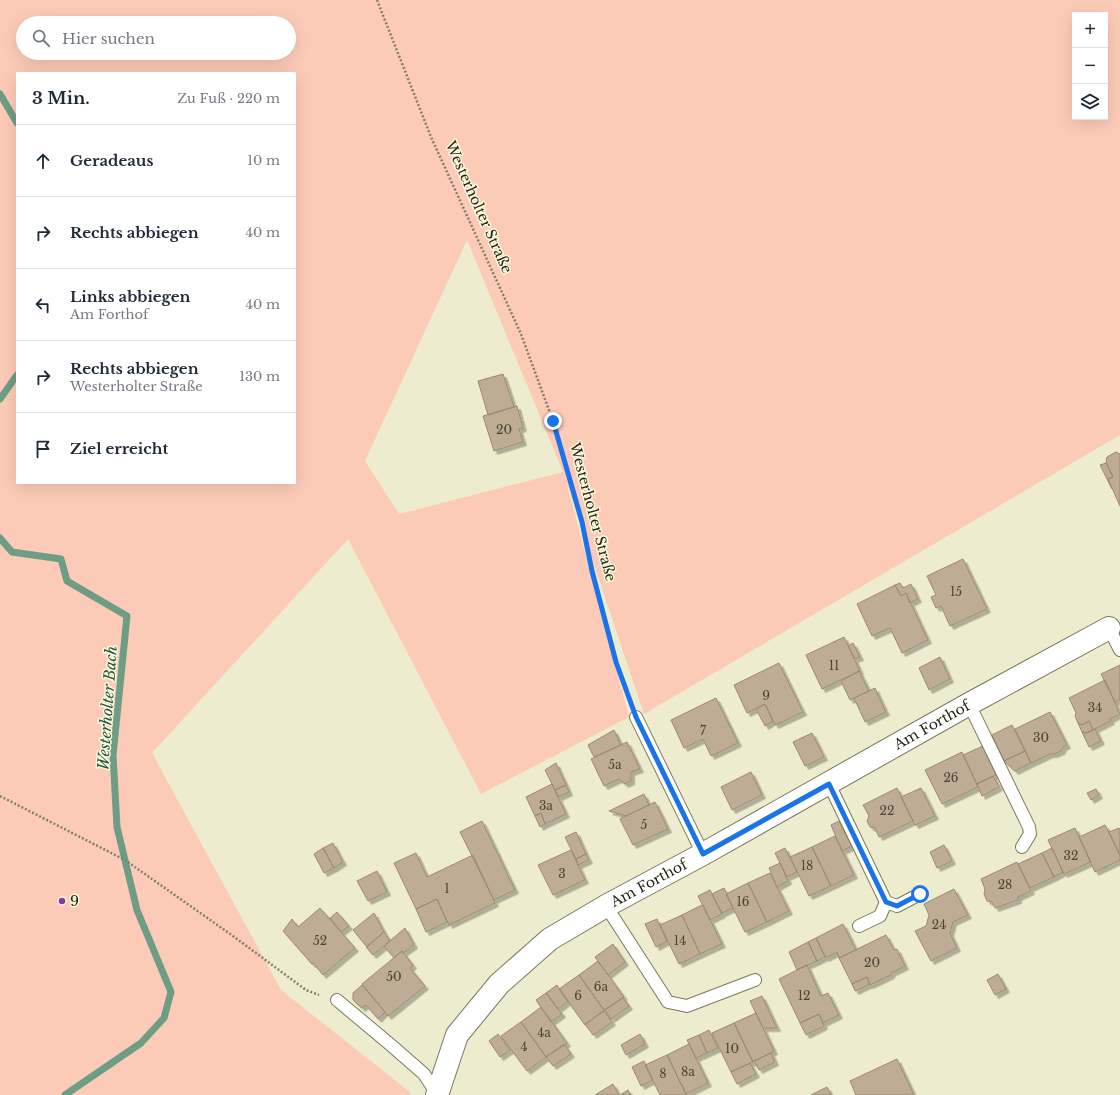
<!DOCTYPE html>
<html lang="de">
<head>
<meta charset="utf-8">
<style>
	:root { --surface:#fff; --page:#f6f6f7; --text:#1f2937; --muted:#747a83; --line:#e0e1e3 }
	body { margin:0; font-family:"Libre Baskerville",serif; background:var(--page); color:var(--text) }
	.controls { position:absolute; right:12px; top:12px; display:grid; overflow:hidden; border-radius:0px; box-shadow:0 4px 16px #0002 }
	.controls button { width:36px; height:36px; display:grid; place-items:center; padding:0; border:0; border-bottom:1px solid var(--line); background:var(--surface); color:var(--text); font:20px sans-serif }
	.stop { position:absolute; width:12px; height:12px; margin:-9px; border:3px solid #1a73e8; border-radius:50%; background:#fff }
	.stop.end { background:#1a73e8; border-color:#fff; box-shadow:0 1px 4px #0008 }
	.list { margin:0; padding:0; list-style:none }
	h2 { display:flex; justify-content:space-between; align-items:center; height:52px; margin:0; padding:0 16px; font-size:17px }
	h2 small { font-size:13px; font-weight:400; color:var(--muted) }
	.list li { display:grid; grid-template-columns:26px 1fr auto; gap:12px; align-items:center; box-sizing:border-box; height:72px; padding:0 16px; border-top:1px solid var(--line) }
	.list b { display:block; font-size:15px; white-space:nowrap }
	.list p { margin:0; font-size:13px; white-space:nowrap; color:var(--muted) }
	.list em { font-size:13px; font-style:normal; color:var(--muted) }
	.icon { flex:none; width:22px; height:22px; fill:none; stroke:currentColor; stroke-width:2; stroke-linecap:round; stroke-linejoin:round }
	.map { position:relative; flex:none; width:1120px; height:1095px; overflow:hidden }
	.search { position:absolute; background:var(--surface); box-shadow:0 4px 16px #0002; left:16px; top:16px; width:280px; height:44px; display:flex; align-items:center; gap:10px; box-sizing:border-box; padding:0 14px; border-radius:22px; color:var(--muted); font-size:15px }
	.panel { position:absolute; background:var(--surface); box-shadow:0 4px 16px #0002; left:16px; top:72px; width:280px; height:412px; border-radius:0px }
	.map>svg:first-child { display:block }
	.green { fill:#fccbb8; fill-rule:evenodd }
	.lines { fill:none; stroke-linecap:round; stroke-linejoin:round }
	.stream { stroke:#6e9d85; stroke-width:7 }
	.building { fill:#bfac94; stroke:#9c8972; filter:url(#shadow) }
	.service-casing { stroke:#7a785d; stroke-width:14 }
	.minor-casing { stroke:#7a785d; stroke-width:24 }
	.path { stroke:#817f6b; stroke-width:2.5; stroke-dasharray:2 2; stroke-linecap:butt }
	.service { stroke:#fff; stroke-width:12 }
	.minor { stroke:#fff; stroke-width:22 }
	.route { stroke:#1a73e8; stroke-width:5 }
	.poi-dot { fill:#823bae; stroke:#fcf9db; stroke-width:1.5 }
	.labels { text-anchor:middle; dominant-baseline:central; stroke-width:3; stroke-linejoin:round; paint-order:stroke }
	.number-label { font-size:12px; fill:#4a4436 }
	.street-label { font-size:14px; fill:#232217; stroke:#fcf9db }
	.poi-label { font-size:14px; fill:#232217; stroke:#fcf9db; text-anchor:start }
	.water-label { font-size:15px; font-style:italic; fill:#215642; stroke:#fcf9db }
</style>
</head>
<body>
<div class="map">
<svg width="1120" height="1095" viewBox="0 0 1120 1095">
	<defs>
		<filter id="shadow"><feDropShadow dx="3.5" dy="3.5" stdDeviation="0" flood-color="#0004"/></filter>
	</defs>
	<rect width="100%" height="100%" fill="#eeecce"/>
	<path class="green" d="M0,0H1120V435L644,714L566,481L629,717L481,794L348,539L152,753L281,990L410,1092V1095H0ZM1075,15H1105V117H1075ZM23,23H289V53H23ZM17,73H295V483H17ZM467,240L563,472L399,514L365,461Z"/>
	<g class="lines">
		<path class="stream" d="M0,94L17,123
			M0,399L17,375
			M0,538L12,552L61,559L67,581L127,616L113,755L117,827L137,910L171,992L164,1018L141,1043L65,1095"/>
	</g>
	<path class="building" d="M503,374L514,407L488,415L478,381Z
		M517,406L523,428L519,429L523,442L494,451L483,416Z
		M1116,452L1120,454V506L1108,479L1113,477L1106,462L1107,457Z
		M1106,463L1113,477L1108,479L1112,489L1100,465Z
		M963,559L987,609L950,626L941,606L936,608L931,597L936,595L927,576Z
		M900,583L903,588L911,584L918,599L910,603L906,593L901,596L895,585Z
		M895,585L901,596L906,593L928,640L902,653L890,628L872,636L857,604Z
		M844,637L860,671L822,689L806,655Z
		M853,643L860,657L855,659L848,646Z
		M940,657L950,679L929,690L919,668Z
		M779,663L803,712L775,725L765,704L747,713L734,685Z
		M1120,665V699L1115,702L1101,674Z
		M859,671L869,691L850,700L841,681Z
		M1105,680L1120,714L1110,719L1111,721L1093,730L1089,721L1082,725L1078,723L1075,716L1076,713L1069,698Z
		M875,688L886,712L865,722L854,698Z
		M716,698L738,743L711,756L703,739L684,748L671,720Z
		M765,704L773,721L765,726L756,709Z
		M1050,712L1067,745L1063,747L1061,751L1054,754H1050L1031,763L1015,729Z
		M1089,721L1093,730L1086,733L1082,732L1078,723L1082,725Z
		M1012,725L1025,751L1004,761L992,735Z
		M1095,729L1101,741L1089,747L1082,732L1086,733Z
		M614,730L621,745L594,757L588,745Z
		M812,733L824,757L805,766L793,742Z
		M627,742L640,769L631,772V781L625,784L619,779L604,786L591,759Z
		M983,746L996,775L977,784L963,755Z
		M1025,751L1031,763L1015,771L1004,761Z
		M962,752L978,787L942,804L925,770Z
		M556,763L566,785L555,790L545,770Z
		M751,772L762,795L732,810L721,787Z
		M993,776L999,787L982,796L977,784Z
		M552,784L566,814L545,824L541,813L535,816L526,797Z
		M566,785L569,792L559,797L555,790Z
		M897,788L913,821L879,837L875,828L870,827L867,821L869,816L863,805Z
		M921,788L935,816L915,825L901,797Z
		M1096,789L1099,795L1091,800L1087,793Z
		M644,794L649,805L626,816L609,811Z
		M655,802L668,829L633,845L620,819Z
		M541,813L545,824L540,827L535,816Z
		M482,821L515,890L494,900L460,832Z
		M839,821L852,846L842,851L831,825Z
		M1105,825L1120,855V860L1095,872L1079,837Z
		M1075,828L1091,862L1064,874L1048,840Z
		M1119,828L1120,830V855L1109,832Z
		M576,832L586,854L576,859L565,837Z
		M835,836L854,875L831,886L812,847Z
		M333,843L343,862L334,868L323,848Z
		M944,845L952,861L937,868L930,852Z
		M812,847L831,886L809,896L790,857Z
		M323,848L334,868L324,873L314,854Z
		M785,848L797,872L787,877L775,853Z
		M1052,848L1063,872L1054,877L1042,853Z
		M571,850L585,880L553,895L538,865Z
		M416,853L427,877L473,855L495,903L449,925L437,899L416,909L394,863Z
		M1042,853L1054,877L1030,888L1018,864Z
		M586,854L589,860L578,865L576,859Z
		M1017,862L1031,891L1018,897V900L995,908L992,902L987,901L984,894L985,889L981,879Z
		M780,863L788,881L777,887L769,868Z
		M377,871L387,892L368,901L357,881Z
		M770,873L789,911L767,922L748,883Z
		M748,883L767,922L745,932L726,894Z
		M724,888L733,908L722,913L712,894Z
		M954,889L968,915L953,922L950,933L957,948L931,961L915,931L926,926L929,915L924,904Z
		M710,890L722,914L710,920L698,896Z
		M437,899L447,922L426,932L416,909Z
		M702,905H703L722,944L700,954L682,915Z
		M320,908L355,948L323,975L313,963L312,964L311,963L283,931L292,919L298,927Z
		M337,912L349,926L341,932L330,918Z
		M374,913L384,932L367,947L353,930Z
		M682,915L700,954L679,964L660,925Z
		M657,919L667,941L656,947L645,924Z
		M843,924L856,950L839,958L837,952L826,958L816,938Z
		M405,928L414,945L403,953L402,951L394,958L384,946Z
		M384,932L390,941L373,955L366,947Z
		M886,935L894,950L897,949L905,966L891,973V975L870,985L867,977L852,984L839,958Z
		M816,938L825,957L817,961L808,942Z
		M808,942L817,961L797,970L789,952Z
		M613,944L625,962L608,975L595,957Z
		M402,951L413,965L410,968L425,986L388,1016L362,984Z
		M598,961L624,997L604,1010L579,975Z
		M807,965L821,996L828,993L839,1015L823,1023L819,1014L800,1023L779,979Z
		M998,974L1006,989L995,995L987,980Z
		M579,975L604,1010L585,1025L559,989Z
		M867,977L870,984L855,991L852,984Z
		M362,985L385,1012L378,1019L366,1005L362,1008L353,1000V993Z
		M557,985L568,1001L558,1009L546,993Z
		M546,993L562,1014L551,1022L536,1000Z
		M762,996L777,1028H763L750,1001Z
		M623,998L629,1006L611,1019L605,1010Z
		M541,1007L567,1043L546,1057L521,1022Z
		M604,1011L612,1022L593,1035L585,1024Z
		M756,1013L774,1051L753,1062L734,1023Z
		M819,1014L824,1026L806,1035L800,1023Z
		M521,1022L546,1057L527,1071L501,1036Z
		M734,1023L753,1062L731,1072L712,1033Z
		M709,1030L718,1048L707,1053L699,1035Z
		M498,1034L510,1050L500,1057L489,1041Z
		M640,1034L645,1044L626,1055L621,1045Z
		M699,1035L707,1053L696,1058L687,1040Z
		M564,1044L571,1054L553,1066L546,1057Z
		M689,1044L708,1083L686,1094L667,1055Z
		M771,1053L775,1062L759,1070L754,1061Z
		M667,1055L686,1094L683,1095H660L645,1065Z
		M897,1059L914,1095H856L850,1081Z
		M644,1061L653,1080L641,1086L632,1067Z
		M750,1063L756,1074L737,1084L731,1072Z
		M613,1084L619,1095H595Z
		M827,1087L831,1095H811Z
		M628,1090L631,1095H620Z"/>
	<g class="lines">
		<defs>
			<path id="service" d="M1109,628L1120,650
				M969,704L1029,827L1030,834L1022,847
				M636,717L703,854
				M829,784L886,902L897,906L920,894
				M606,906L668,1002L687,1006L755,980
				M859,926L880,916L886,902
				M337,1000L392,1046L424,1074L437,1094"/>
			<g id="minor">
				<path id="s1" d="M437,1095L457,1035L499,984L550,939L606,906L703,854L969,704L1109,628"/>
			</g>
		</defs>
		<use href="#service" class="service-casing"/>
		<use href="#minor" class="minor-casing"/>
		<path class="path" d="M377,0L431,137L521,334L553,421L582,522L592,571L616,662L630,701
			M0,796L125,860L233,936L306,990L319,995"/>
		<use href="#service" class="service"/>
		<use href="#minor" class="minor"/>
	</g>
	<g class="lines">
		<path class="route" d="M553,421L582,522L592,571L616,662L636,717L703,854L829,784L886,902L897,906L920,894"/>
	</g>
	<circle class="poi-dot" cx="62" cy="901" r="4"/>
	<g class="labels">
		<g class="number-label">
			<text x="504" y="429">20</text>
			<text x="956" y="591">15</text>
			<text x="834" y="665">11</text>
			<text x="766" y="695">9</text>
			<text x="1095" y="707">34</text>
			<text x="703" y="730">7</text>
			<text x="1041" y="737">30</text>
			<text x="615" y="764">5a</text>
			<text x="951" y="777">26</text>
			<text x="546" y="805">3a</text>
			<text x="887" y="810">22</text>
			<text x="644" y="824">5</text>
			<text x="1071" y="855">32</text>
			<text x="807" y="865">18</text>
			<text x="562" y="873">3</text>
			<text x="1005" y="884">28</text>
			<text x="447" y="888">1</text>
			<text x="743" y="901">16</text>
			<text x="939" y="924">24</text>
			<text x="320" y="940">52</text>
			<text x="680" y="940">14</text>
			<text x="872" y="962">20</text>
			<text x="394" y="976">50</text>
			<text x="601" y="986">6a</text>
			<text x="578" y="995">6</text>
			<text x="804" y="995">12</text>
			<text x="544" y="1032">4a</text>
			<text x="524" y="1046">4</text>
			<text x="732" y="1048">10</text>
			<text x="688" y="1071">8a</text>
			<text x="663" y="1073">8</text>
		</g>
		<g class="street-label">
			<text transform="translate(479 207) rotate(66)">Westerholter Straße</text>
			<text transform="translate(593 512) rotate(75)">Westerholter Straße</text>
			<text stroke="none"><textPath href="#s1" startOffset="635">Am Forthof</textPath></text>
			<text stroke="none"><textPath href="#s1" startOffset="311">Am Forthof</textPath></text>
		</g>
		<g class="poi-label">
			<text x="70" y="901">9</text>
		</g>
		<g class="water-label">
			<text transform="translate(107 708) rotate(-86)">Westerholter Bach</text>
		</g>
	</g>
</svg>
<div class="controls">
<button>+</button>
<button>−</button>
<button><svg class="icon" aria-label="layers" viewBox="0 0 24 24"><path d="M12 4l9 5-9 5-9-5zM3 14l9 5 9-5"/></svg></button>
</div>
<div class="stop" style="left:920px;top:894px"></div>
<div class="stop end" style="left:553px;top:421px"></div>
<div class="search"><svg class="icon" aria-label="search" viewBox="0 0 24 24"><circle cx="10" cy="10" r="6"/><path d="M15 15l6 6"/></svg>Hier suchen</div>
<section class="panel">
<h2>3 Min.<small>Zu Fuß · 220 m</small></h2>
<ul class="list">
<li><svg class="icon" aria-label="ahead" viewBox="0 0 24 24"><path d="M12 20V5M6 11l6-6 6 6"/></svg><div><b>Geradeaus</b></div><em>10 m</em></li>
<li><svg class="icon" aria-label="right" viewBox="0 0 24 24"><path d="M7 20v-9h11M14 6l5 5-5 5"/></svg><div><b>Rechts abbiegen</b></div><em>40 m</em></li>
<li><svg class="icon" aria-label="left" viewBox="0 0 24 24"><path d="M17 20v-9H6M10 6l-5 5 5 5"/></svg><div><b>Links abbiegen</b><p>Am Forthof</p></div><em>40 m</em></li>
<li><svg class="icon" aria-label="right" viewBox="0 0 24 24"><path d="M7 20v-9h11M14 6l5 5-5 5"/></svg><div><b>Rechts abbiegen</b><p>Westerholter Straße</p></div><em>130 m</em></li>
<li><svg class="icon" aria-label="arrive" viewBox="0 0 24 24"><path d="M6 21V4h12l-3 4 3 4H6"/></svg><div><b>Ziel erreicht</b></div></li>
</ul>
</section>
</div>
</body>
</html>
